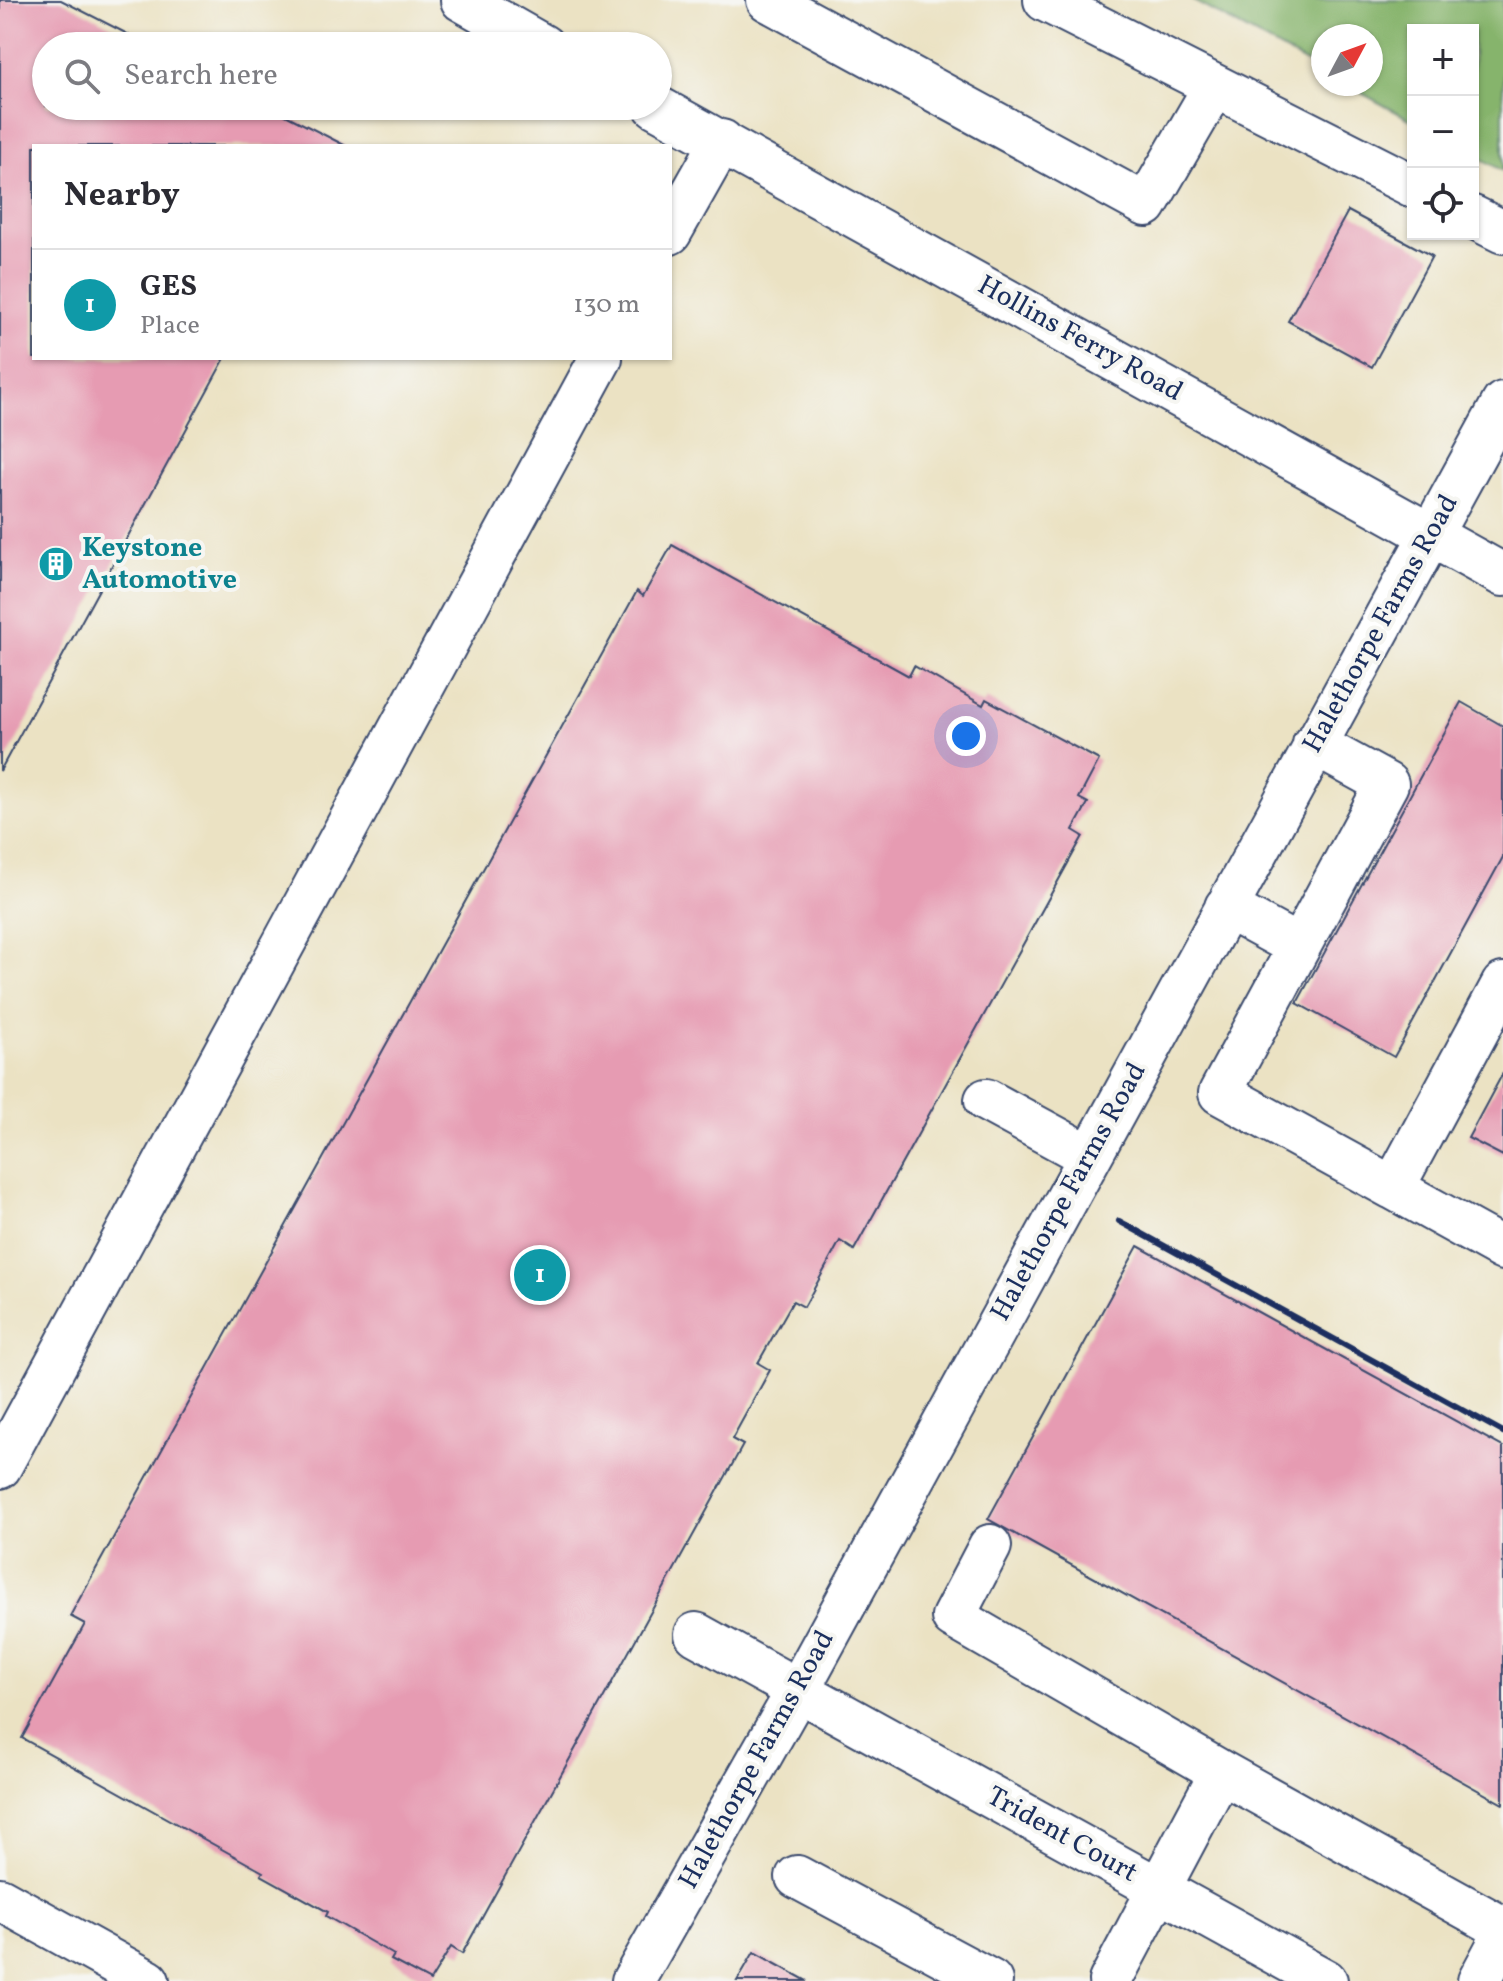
<!DOCTYPE html>
<html lang="en">
<head>
<meta charset="utf-8">
<style>
	:root { --surface:#fff; --page:#f7f7f7; --text:#2b2b33; --muted:#7c7c81; --line:#e1e1e2; --accent:#b5179e }
	body { margin:0; font-family:Vollkorn,serif; background:var(--page); color:var(--text) }
	.controls { position:absolute; right:24px; top:24px; display:grid; overflow:hidden; border-radius:0px; box-shadow:0 2px 6px #0004 }
	.controls button { width:72px; height:72px; display:grid; place-items:center; padding:0; border:0; border-bottom:2px solid var(--line); background:var(--surface); color:var(--text); font:40px sans-serif }
	.compass { position:absolute; left:1311px; top:24px; width:72px; height:72px; border-radius:50%; background:var(--surface); box-shadow:0 2px 6px #0004; rotate:49deg }
	.you { position:absolute; left:966px; top:736px; width:28px; height:28px; margin:-20px; border:6px solid #fff; border-radius:50%; background:#1a73e8; box-shadow:0 0 0 12px #1a73e833 }
	.badge { display:grid; place-items:center; width:52px; height:52px; border-radius:50%; background:var(--accent); color:#fff; font-size:26px; font-weight:700 }
	.pin { position:absolute; translate:-50% -50%; border:4px solid #fff; box-shadow:0 2px 8px #0006 }
	.list { margin:0; padding:0; list-style:none }
	h2 { display:flex; justify-content:space-between; align-items:center; height:104px; margin:0; padding:0 32px; font-size:34px }
	h2 small { font-size:26px; font-weight:400; color:var(--muted) }
	.list li { display:grid; grid-template-columns:52px 1fr auto; gap:24px; align-items:center; box-sizing:border-box; height:112px; padding:0 32px; border-top:2px solid var(--line) }
	.list b { display:block; font-size:30px; white-space:nowrap }
	.list p { margin:0; font-size:26px; white-space:nowrap; color:var(--muted) }
	.list em { font-size:26px; font-style:normal; color:var(--muted) }
	.icon { flex:none; width:44px; height:44px; fill:none; stroke:currentColor; stroke-width:2; stroke-linecap:round; stroke-linejoin:round }
	.map { position:relative; flex:none; width:1503px; height:1981px; overflow:hidden }
	.search { position:absolute; background:var(--surface); box-shadow:0 2px 6px #0004; left:32px; top:32px; width:640px; height:88px; display:flex; align-items:center; gap:20px; box-sizing:border-box; padding:0 28px; border-radius:44px; color:var(--muted); font-size:30px }
	.panel { position:absolute; background:var(--surface); box-shadow:0 2px 6px #0004; left:32px; top:144px; width:640px; height:216px; border-radius:0px }
	.map>svg:first-child { display:block }
	.forest { fill:#86b46c; stroke:#507265; stroke-width:2 }
	.building { fill:#e69bb2 }
	.lines { fill:none; stroke-linecap:round; stroke-linejoin:round }
	.minor-casing { stroke:#3a4a6d; stroke-width:46 }
	.minor { stroke:#fff; stroke-width:42 }
	.rail { stroke:#1b2f5e; stroke-width:6 }
	.labels { text-anchor:middle; dominant-baseline:central; stroke-width:8; stroke-linejoin:round; paint-order:stroke }
	.street-label { font-size:28px; fill:#1b2f5e; stroke:#f6f6f2 }
	.culture-label { font-size:28px; font-weight:bold; fill:#0d838f; stroke:#f6f6f2; text-anchor:start }
</style>
</head>
<body>
<div class="map">
<svg width="1503" height="1981" viewBox="0 0 1503 1981">
	<rect width="100%" height="100%" fill="#f6f6f2"/>
	<filter id="ink" filterUnits="userSpaceOnUse"><feTurbulence type="fractalNoise" baseFrequency=".0125" numOctaves="2"/><feDisplacementMap in="SourceGraphic" scale="16" xChannelSelector="R" yChannelSelector="G"/><feConvolveMatrix kernelMatrix="1 2 1 2 8 2 1 2 1" color-interpolation-filters="sRGB"/></filter>
	<filter id="wash" filterUnits="userSpaceOnUse"><feTurbulence type="fractalNoise" baseFrequency=".006" numOctaves="4" result="noise"/><feDisplacementMap in="SourceGraphic" scale="32" xChannelSelector="R" yChannelSelector="G"/><feGaussianBlur stdDeviation="1.8" result="paint"/><feColorMatrix in="noise" values="0 0 0 0 0 0 0 0 0 0 0 0 0 0 0 0 0 1.4 0 .05"/><feComposite in="paint" operator="in"/></filter>
	<g filter="url(#wash)">
		<rect width="100%" height="100%" fill="#ebe2c3"/>
		<path class="forest" d="M1192,0H1503V171L1473,154V30H1413V121L1345,84H1371V36H1323V72Z"/>
		<g id="blocks">
			<path class="building" d="M0,0H61L151,46H46V106H268L346,146H34V358H225L0,771Z
				M1348,211L1432,256L1372,367L1288,321Z
				M672,545L909,676L914,666L983,705L986,699L1099,760L1079,798L1088,803L1073,830L1083,836L854,1250L840,1241L804,1307L793,1301L758,1363L770,1370L732,1439L743,1445L462,1954L451,1947L430,1981L391,1960L394,1955L326,1916L328,1912L261,1875L263,1872L22,1738L85,1624L70,1616L637,591L643,596Z
				M1461,702L1503,726V857L1394,1057L1297,1003Z
				M1503,1073V1156L1468,1138Z
				M1138,1246L1503,1447V1804L988,1519Z
				M754,1952L807,1981H737Z"/>
		</g>
	</g>
	<g filter="url(#ink)">
		<use href="#blocks" fill-opacity="0" stroke="#3a4a6d" stroke-width="2"/>
		<g class="lines">
			<defs>
				<path id="minor" d="M462,0L543,46
					M768,0L1146,205L1215,86
					M1045,0L1413,186
					M655,106L1503,575
					M1473,217L1503,232
					M670,233L722,141
					M1314,744L1387,784L1220,1093L1393,1188L1503,984
					M1226,907L1299,947
					M986,1100L1089,1156
					M1393,1188L1503,1249
					M0,1467L601,358
					M990,1546L953,1617L1221,1772L1503,1928
					M696,1634L1326,1981
					M797,1877L991,1981
					M0,1899L148,1981
					M633,1981L798,1690L1503,403
					M1110,1981L1221,1772
					M1479,1981L1503,1936"/>
			</defs>
			<use href="#minor" class="minor-casing"/>
			<use href="#minor" class="minor"/>
			<path class="rail" d="M1119,1221L1503,1432"/>
		</g>
	</g>
	<defs>
		<symbol id="building-disc" viewBox="-11 -11 22 22"><circle r="9.5" fill="#0f9aa8" stroke="#f6f6f2"/><path d="M-4-6H4V6H1V3H-1V6H-4ZM-2.5-4.3h1.7v1.8h-1.7ZM.8-4.3h1.7v1.8H.8ZM-2.5-1h1.7V.8h-1.7ZM.8-1h1.7V.8H.8Z" fill="#fff"/></symbol>
	</defs>
	<g fill-rule="evenodd">
		<use href="#building-disc" x="36" y="544" width="40" height="40"/>
	</g>
	<g class="labels">
		<g class="street-label">
			<text transform="translate(1080 339) rotate(29)">Hollins Ferry Road</text>
			<text transform="translate(1381 624) rotate(-61)">Halethorpe Farms Road</text>
			<text transform="translate(1069 1192) rotate(-61)">Halethorpe Farms Road</text>
			<text transform="translate(757 1760) rotate(-61)">Halethorpe Farms Road</text>
			<text transform="translate(1062 1835) rotate(29)">Trident Court</text>
		</g>
		<g class="culture-label">
			<text x="82" y="548">Keystone<tspan x="82" dy="32">Automotive</tspan></text>
		</g>
	</g>
</svg>
<div class="controls">
<button>+</button>
<button>−</button>
<button><svg class="icon" aria-label="locate" viewBox="0 0 24 24"><circle cx="12" cy="12" r="6"/><path d="M12 2v4M12 18v4M2 12h4M18 12h4"/></svg></button>
</div>
<svg class="compass" viewBox="-18 -18 36 36"><path d="M0-13l5 13h-10z" fill="#e53935"/><path d="M0 13l5-13h-10z" fill="#7c7c81"/></svg>
<div class="you"></div>
<div class="pin badge" style="left:540px;top:1275px;background:#0f9aa8">1</div>
<div class="search"><svg class="icon" aria-label="search" viewBox="0 0 24 24"><circle cx="10" cy="10" r="6"/><path d="M15 15l6 6"/></svg>Search here</div>
<section class="panel">
<h2>Nearby<small></small></h2>
<ul class="list">
<li><span class="badge" style="background:#0f9aa8">1</span><div><b>GES</b><p>Place</p></div><em>130 m</em></li>
</ul>
</section>
</div>
</body>
</html>
